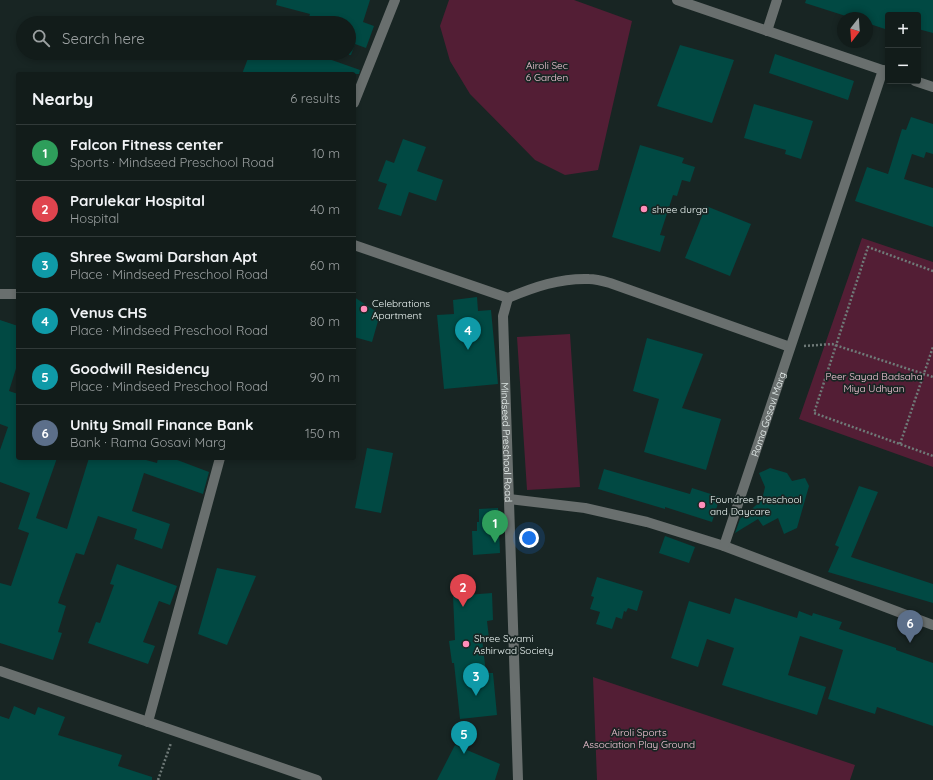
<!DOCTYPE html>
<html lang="en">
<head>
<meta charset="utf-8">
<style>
	:root { --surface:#121c1a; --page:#1f2927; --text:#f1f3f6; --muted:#9ca1a2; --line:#313a39; --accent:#0b8043 }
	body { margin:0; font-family:Quicksand,sans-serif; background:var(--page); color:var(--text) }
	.controls { position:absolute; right:12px; top:12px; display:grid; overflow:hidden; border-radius:4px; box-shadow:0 2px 6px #0003 }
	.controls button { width:36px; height:36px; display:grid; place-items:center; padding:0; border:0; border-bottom:1px solid var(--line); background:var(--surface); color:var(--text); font:20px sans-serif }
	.compass { position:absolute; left:837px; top:12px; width:36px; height:36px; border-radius:50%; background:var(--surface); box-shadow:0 2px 6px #0003; rotate:197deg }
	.you { position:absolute; left:529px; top:538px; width:14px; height:14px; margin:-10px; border:3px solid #fff; border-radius:50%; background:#1a73e8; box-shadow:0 0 0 6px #1a73e833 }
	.badge { display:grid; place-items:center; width:26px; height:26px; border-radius:50%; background:var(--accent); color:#fff; font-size:13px; font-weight:700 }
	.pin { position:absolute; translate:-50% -33px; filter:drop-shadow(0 1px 2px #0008) }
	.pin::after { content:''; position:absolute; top:21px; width:14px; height:12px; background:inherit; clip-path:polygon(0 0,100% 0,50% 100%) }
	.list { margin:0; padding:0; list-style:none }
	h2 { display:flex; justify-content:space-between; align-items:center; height:52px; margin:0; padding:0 16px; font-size:17px }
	h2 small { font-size:13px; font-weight:400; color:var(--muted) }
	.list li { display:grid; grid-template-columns:26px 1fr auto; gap:12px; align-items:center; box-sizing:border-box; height:56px; padding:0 16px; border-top:1px solid var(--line) }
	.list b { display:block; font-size:15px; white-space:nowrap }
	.list p { margin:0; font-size:13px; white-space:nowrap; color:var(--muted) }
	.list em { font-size:13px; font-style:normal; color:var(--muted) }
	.icon { flex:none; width:22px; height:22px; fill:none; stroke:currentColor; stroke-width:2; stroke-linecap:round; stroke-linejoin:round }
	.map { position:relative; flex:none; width:933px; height:780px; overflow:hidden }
	.search { position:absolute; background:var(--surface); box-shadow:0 2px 6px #0003; left:16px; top:16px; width:340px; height:44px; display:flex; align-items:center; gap:10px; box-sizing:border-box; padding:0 14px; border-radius:22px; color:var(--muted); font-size:15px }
	.panel { position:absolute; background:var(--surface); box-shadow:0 2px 6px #0003; left:16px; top:72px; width:340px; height:388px; border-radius:4px }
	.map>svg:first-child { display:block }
	.green { fill:#531e35 }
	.building { fill:#014943 }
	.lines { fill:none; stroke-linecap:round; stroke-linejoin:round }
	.path { stroke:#6f7a78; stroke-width:2.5; stroke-dasharray:2 2; stroke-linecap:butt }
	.minor { stroke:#696f6e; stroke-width:10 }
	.poi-dot { fill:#ff8eba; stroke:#182523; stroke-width:1.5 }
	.labels { text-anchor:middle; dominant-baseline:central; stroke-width:3.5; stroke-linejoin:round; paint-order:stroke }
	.park-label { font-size:10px; fill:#f3c6d6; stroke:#182523 }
	.poi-label { font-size:10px; fill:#edf6f4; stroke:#182523; text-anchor:start }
	.street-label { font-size:10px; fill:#edf6f4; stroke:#182523 }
</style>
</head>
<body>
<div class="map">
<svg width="933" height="780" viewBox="0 0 933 780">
	<rect width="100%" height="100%" fill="#182523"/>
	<path class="green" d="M449,0H574L632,21L598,170L565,175L535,160L470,94L450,61L440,26Z
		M862,238L933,262V467L799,419Z
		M570,334L580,487L527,490L517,337Z
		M593,677L855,765L850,780H597Z"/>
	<path class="building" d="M277,0H370L363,22L374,26L366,48L355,44L351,55H349V23H307L310,14L276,5Z
		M806,0H933V33L918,29V15H888V30L867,23V18H852L805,3Z
		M680,45L734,60L712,123L657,106Z
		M250,53H312L360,70L359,74H242Z
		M775,54L854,81L848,100L769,73Z
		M754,104L813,121L801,159L785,154L786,150L744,138Z
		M911,117L933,124V154L926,152L924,158L912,154L904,179L933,188V227L855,201L867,167L888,174L902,129L906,130Z
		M403,139L426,147L417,171L443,180L436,201L409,192L401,216L378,209L387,184L378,181L386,160L394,163Z
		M640,145L684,158L682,163L695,167L690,182L682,180L677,196L673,195L660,235L665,236L660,252L612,237Z
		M706,206L751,224L730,276L685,258Z
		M354,297L380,314L372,342L354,337Z
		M477,297L478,311L491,310L498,384L444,389L437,315L454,314L453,300Z
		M0,320L18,326V362L9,391L18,394V458H57L36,518L67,529L89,458H139L157,463L158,458H172L209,472L203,494L144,473L132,511L170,524L162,549L134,539L137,529L98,516L84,555L76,553L58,603L66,606L58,632L62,633L53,660L0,643V583L11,586L29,533L18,529L30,493L0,482V450L8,427L0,424Z
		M647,338L703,354L682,408L721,419L706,470L644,452L659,399L633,391Z
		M367,448L393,453L381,513L355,508Z
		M770,468L787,473L792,481L805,478L809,486L797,528L784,534L778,518L763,526L758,519L735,533L740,519L762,500L765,487L759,473Z
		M604,469L690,494L692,488L720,497L712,522L665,507V509L598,489Z
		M859,486L878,492L851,557L933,584V603L828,572L839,547L835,545Z
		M498,508L500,553L473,555L472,531H477V522H479V509Z
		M665,536L695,547L689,563L659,553Z
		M117,564L177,586L170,605L159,601L143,642L155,646L148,664L88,643L96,622L100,623L114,585L110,584Z
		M217,568L256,576L227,645L198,634Z
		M597,577L643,591L637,611L628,608L626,612L624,611L622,619L616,617L612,629L596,624L600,612L590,609L594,597L591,596Z
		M492,593L493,620L487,621L489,638L482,639L486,673H493L497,715L460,719L454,663H452L449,641L455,640L453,596Z
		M735,598L797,618L799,611L812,616L813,613L842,622L839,629L896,648V650L933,663V726L877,707L875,714L828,699L843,650L800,636L788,675L826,687L817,715L722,685L734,648L707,639L698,667L671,658L689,601L730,614Z
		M14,706L35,715L38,707L65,717L58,735L122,755L118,766L152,777V780H0V716L9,719Z
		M455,745L500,764L495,780H437Z"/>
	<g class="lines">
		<path class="path" d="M933,271L868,247L814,413L933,456
			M804,346L832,344L933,377
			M900,444L933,347
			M158,780L171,743"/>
		<g class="minor">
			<path d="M677,0L888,72"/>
			<path d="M767,31L777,0"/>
			<path d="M915,81L933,87"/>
			<path d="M354,103L395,0"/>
			<path d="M354,245L508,298C534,287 560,278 589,279C596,279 603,281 610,283L790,347"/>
			<path d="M0,294H18"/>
			<path id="s1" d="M508,298L503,316L518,780"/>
			<path d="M509,499L585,508L647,522L724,546L933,625"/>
			<path id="s2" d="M724,546L883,70"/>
			<path d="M0,671L317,780"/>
			<path d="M148,722L220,458"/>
		</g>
	</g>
	<g class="poi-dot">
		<circle cx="644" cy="209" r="4"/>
		<circle cx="364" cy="309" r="4"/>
		<circle cx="702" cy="505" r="4"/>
		<circle cx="466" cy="644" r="4"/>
	</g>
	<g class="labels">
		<g class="park-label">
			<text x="547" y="65">Airoli Sec<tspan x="547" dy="12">6 Garden</tspan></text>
			<text x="874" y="376">Peer Sayad Badsaha<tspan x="874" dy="12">Miya Udhyan</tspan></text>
			<text x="639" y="732">Airoli Sports<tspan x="639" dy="12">Association Play Ground</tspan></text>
		</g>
		<g class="poi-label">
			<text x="652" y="209">shree durga</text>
			<text x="372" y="303">Celebrations<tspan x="372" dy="12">Apartment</tspan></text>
			<text x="710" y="499">Foundree Preschool<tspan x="710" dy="12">and Daycare</tspan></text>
			<text x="474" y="638">Shree Swami<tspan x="474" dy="12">Ashirwad Society</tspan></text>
		</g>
		<g class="street-label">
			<text stroke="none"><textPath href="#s2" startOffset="139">Rama Gosavi Marg</textPath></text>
			<text stroke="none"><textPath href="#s1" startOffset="145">Mindseed Preschool Road</textPath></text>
		</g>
	</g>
</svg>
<div class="controls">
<button>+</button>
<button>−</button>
</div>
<svg class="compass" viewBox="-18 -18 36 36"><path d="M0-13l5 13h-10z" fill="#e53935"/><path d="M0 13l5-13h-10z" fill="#9ca1a2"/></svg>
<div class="you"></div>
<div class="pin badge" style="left:495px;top:543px;background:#2e9e5b">1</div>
<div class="pin badge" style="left:463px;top:607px;background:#e0444e">2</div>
<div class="pin badge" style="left:476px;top:696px;background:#0f9aa8">3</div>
<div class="pin badge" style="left:468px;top:350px;background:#0f9aa8">4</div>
<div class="pin badge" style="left:464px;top:754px;background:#0f9aa8">5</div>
<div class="pin badge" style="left:910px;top:643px;background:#5c6f8a">6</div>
<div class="search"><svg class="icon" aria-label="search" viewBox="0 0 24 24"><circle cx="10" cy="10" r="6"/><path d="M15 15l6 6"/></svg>Search here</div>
<section class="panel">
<h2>Nearby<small>6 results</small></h2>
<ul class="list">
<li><span class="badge" style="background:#2e9e5b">1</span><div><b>Falcon Fitness center</b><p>Sports · Mindseed Preschool Road</p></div><em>10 m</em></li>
<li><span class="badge" style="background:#e0444e">2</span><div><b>Parulekar Hospital</b><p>Hospital</p></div><em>40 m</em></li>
<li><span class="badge" style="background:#0f9aa8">3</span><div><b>Shree Swami Darshan Apt</b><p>Place · Mindseed Preschool Road</p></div><em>60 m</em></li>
<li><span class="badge" style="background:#0f9aa8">4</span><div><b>Venus CHS</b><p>Place · Mindseed Preschool Road</p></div><em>80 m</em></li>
<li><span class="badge" style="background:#0f9aa8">5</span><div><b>Goodwill Residency</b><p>Place · Mindseed Preschool Road</p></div><em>90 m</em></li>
<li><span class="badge" style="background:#5c6f8a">6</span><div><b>Unity Small Finance Bank</b><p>Bank · Rama Gosavi Marg</p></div><em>150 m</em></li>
</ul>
</section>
</div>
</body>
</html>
